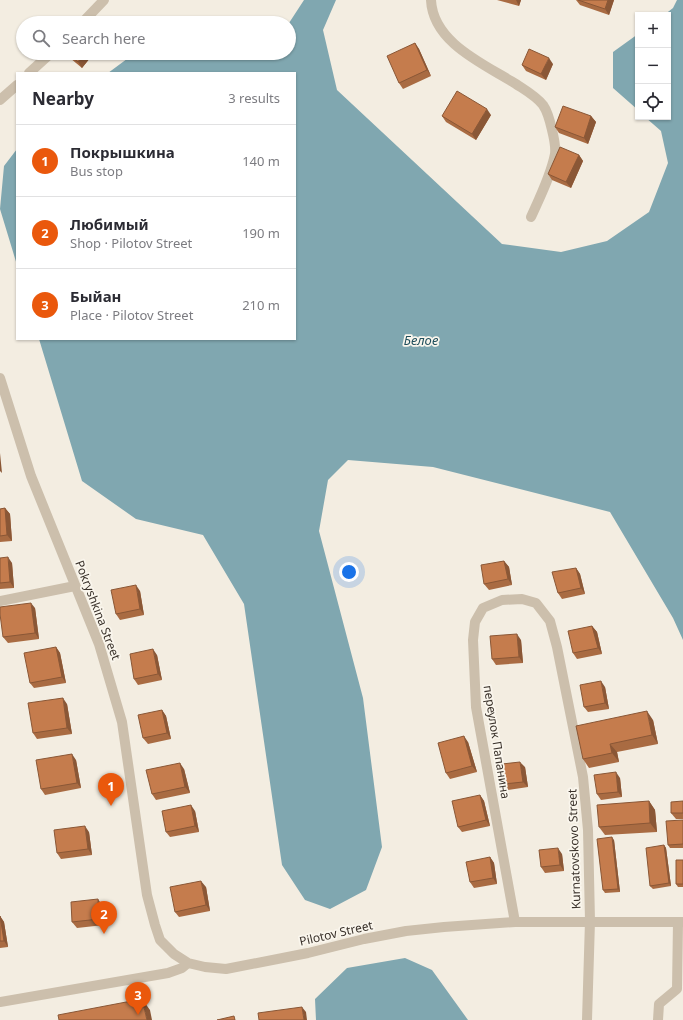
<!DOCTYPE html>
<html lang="en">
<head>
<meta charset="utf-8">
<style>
	:root { --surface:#fff; --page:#f7f7f7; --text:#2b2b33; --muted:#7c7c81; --line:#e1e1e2; --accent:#ea580c }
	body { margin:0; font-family:"Noto Sans",sans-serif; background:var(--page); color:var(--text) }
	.controls { position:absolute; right:12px; top:12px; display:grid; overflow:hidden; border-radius:0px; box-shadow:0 1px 3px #0004 }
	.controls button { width:36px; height:36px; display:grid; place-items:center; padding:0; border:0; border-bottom:1px solid var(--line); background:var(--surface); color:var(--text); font:20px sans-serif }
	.you { position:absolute; left:349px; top:572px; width:14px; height:14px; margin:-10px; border:3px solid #fff; border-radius:50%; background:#1a73e8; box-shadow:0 0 0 6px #1a73e833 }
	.badge { display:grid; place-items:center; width:26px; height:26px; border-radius:50%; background:var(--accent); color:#fff; font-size:13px; font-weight:700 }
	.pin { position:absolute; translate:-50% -33px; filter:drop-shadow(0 1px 2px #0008) }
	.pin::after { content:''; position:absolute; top:21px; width:14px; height:12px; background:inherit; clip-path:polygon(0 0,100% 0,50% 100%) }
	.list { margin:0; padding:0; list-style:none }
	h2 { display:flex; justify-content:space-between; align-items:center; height:52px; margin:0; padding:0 16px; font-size:17px }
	h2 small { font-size:13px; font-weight:400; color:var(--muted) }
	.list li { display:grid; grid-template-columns:26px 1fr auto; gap:12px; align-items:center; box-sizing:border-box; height:72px; padding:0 16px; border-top:1px solid var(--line) }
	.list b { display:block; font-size:15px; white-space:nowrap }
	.list p { margin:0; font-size:13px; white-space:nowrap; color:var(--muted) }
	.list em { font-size:13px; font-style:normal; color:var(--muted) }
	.icon { flex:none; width:22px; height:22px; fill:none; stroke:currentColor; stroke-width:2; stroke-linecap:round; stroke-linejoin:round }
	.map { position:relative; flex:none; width:683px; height:1020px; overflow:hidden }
	.search { position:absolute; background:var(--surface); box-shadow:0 1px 3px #0004; left:16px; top:16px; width:280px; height:44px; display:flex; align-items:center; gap:10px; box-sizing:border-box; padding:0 14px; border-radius:22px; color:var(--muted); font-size:15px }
	.panel { position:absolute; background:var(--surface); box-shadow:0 1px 3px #0004; left:16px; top:72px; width:280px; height:268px; border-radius:0px }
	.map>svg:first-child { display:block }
	.water { fill:#80a7b0 }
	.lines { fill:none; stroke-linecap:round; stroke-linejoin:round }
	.minor { stroke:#ccbfac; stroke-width:10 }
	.wall { fill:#a96b42 }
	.shaded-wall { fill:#8a5736 }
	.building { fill:#c57c4d; stroke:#8a5736 }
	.labels { text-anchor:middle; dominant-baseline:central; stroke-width:3.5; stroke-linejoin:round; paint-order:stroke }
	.street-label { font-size:12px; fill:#3a322b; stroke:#faf6ed }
	.water-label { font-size:13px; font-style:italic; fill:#204f5c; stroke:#faf6ed }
</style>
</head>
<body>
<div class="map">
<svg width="683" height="1020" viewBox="0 0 683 1020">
	<rect width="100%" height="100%" fill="#f3ede1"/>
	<path class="water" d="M304,0H336L323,30L337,90L502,244L561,252L607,241L649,212L668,163L661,131L645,117H668V15H664L673,8L677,0H683V640L673,618L610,512L433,467L348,460L328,480L319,531L363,698L382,847L366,890L330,909L305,900L282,865L244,604L203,535L136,519L82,481L39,339H295V73H108L135,53H289V23Z
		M638,34V110L613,88V52Z
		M17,149V265L0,209L4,166Z
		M405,958L432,970L468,1020H316L315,999L347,968Z"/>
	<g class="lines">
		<path class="minor" d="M431,0C433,43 484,64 516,84C525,90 536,96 543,105C548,112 550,121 552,130C554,138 556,146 555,154C551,175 540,197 531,217
			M82,23L104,0
			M29,73L51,53
			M0,100L17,85
			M0,378L31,476L99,644L122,722L147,895L155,925L160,940L174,954L188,963L205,967L226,969L308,953L364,939L406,931L444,927L515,922H683
			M0,601L75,586
			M515,922L476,707L473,640L475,622L483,608L502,600L522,599L536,603L550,621L557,647L583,777L588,830L590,921L587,1020
			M0,1002L168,973L182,968L188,963
			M658,1020L659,1004L677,989L678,922"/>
	</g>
	<path class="wall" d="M497,0H521L519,6Z
		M576,0H614L609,15L580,5Z
		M415,43L419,49L431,76L403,89L399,83Z
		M64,53H94L82,68Z
		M553,64L546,80L526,71L522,65Z
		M491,115L476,140L446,122L442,116Z
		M591,116L596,122L588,144L559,133L555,127Z
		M579,155L583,161L571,188L552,180L548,174Z
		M5,508L10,514L12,541L0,542V509Z
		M0,558L12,563L14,588L0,589Z
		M504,561L509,567L512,585L489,590L484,584Z
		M576,568L580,574L585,594L562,599L558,593Z
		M140,591L144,615L120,620L116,614Z
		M35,608L39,639L8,643L3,637Z
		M592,626L597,632L602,654L577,659L573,653Z
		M521,640L523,663L496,665L492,659Z
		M56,647L60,653L66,683L34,688L30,683Z
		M157,655L162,680L138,685L134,679Z
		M605,687L609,709L588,712L584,707Z
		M67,704L72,734L37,739L33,733Z
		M162,710L166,716L171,739L148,744L143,738Z
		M653,720L658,744L617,752L619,762L589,768L583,759Z
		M468,742L477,772L450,779L446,773Z
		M76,760L81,788L45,795L41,789Z
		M525,767L528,787L508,790L504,784Z
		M184,769L190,793L156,800L152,794Z
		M620,778L622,797L601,800L597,794Z
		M480,795L484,801L490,826L462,832L458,827Z
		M649,801L655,810L657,832L605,835L599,827Z
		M683,801V819H676L671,813Z
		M195,811L199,832L170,837L166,832Z
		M683,820V848H670L668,845Z
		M89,832L92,855L61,859L57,853Z
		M614,840L620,892L605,893L603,890Z
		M664,845L666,848L671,886L653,889L650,886Z
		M562,854L564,871L545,873L541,867Z
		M490,857L494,863L497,884L474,888L470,882Z
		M683,860V887H678L676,884Z
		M206,887L210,911L179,917L175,912Z
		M102,905L104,925L77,928L72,922Z
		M0,916L4,922L8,947L0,948Z"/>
	<path class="shaded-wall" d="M516,0H521L519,6Z
		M608,0H614L609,15L605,9Z
		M415,43L419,49L431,76L427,70Z
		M85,53H94L82,68L78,62Z
		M549,58L553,64L546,80L541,74Z
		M487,109L491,115L476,140L472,134Z
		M591,116L596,122L588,144L584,138Z
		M579,155L583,161L571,188L566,182Z
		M0,453L2,473L0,471Z
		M5,508L10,514L12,541L7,535Z
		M8,557L12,563L14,588L10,582Z
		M504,561L509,567L512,585L508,579Z
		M576,568L580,574L585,594L581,588Z
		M136,585L140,591L144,615L140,609Z
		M31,603L35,608L39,639L35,633Z
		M592,626L597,632L602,654L598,648Z
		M517,634L521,640L523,663L519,657Z
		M56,647L60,653L66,683L62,677Z
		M153,649L157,655L162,680L158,674Z
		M601,681L605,687L609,709L605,703Z
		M63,698L67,704L72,734L67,728Z
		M162,710L166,716L171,739L167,733Z
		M647,711L653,720L658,744L652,735Z
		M464,736L468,742L477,772L472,766Z
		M610,744L617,752L619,762L612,753Z
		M72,754L76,760L81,788L77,783Z
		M520,762L525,767L528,787L523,782Z
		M180,763L184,769L190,793L185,787Z
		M616,772L620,778L622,797L618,792Z
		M480,795L484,801L490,826L486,820Z
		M649,801L655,810L657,832L650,823Z
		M191,805L195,811L199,832L195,826Z
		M85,826L89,832L92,855L88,849Z
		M612,837L614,840L620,892L618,889Z
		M664,845L666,848L671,886L669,883Z
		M558,848L562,854L564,871L560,865Z
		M490,857L494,863L497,884L493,878Z
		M201,881L206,887L210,911L206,905Z
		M98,899L102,905L104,925L99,919Z
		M0,916L4,922L8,947L4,941Z
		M142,999L150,1010L152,1020H147Z
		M302,1007L306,1012L307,1020H304Z"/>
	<path class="building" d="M578,0H608L605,9Z
		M415,43L427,70L399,83L387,56Z
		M529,49L549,58L541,74L522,65Z
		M67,53H85L78,62Z
		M457,91L487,109L472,134L442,116Z
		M563,106L591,116L584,138L555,127Z
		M560,147L579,155L566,182L548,174Z
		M5,508L7,535L0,536V509Z
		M8,557L10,582L0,583V558Z
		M504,561L508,579L484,584L481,565Z
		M576,568L581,588L558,593L552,572Z
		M136,585L140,609L116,614L111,590Z
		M31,603L35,633L3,637L0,614V607Z
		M592,626L598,648L573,653L568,631Z
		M517,634L519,657L492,659L490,636Z
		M56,647L62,677L30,683L24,653Z
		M153,649L158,674L134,679L130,654Z
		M601,681L605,703L584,707L580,685Z
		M63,698L67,728L33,733L28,703Z
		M162,710L167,733L143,738L138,715Z
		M647,711L652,735L610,744L612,753L583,759L576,726Z
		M464,736L472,766L446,773L438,743Z
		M72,754L77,783L41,789L36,760Z
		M520,762L523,782L504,784L502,764Z
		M180,763L185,787L152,794L146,770Z
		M616,772L618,792L597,794L594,775Z
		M480,795L486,820L458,827L452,801Z
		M649,801L650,823L599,827L597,805Z
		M683,801V813H671V802Z
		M191,805L195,826L166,832L162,811Z
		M683,820V844L668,845L666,821Z
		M85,826L88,849L57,853L54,830Z
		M612,837L618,889L603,890L597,839Z
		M664,845L669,883L650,886L646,848Z
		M558,848L560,865L541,867L539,850Z
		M490,857L493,878L470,882L466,862Z
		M676,860H683V884H676Z
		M201,881L206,905L175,912L170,887Z
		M98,899L99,919L72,922L71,902Z
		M0,916L4,941H0Z
		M142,999L147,1020H59L58,1015Z
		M302,1007L304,1020H259L258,1013Z
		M234,1016L235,1020H217Z"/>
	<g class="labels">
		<g class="street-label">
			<text transform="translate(98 610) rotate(69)">Pokryshkina Street</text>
			<text transform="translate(497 742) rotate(81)">переулок Папанина</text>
			<text transform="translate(574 849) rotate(-92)">Kurnatovskovo Street</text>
			<text transform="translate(336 933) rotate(-13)">Pilotov Street</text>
		</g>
		<g class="water-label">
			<text x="421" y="340">Белое</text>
		</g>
	</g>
</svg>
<div class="controls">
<button>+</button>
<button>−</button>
<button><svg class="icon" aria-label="locate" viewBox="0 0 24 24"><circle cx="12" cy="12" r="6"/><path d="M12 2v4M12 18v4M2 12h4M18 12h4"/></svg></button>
</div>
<div class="you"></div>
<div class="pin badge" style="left:111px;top:806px">1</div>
<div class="pin badge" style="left:104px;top:934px">2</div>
<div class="pin badge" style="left:138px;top:1015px">3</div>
<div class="search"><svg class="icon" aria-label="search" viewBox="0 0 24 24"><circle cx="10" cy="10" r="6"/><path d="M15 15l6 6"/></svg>Search here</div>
<section class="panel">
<h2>Nearby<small>3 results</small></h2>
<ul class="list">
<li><span class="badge">1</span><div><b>Покрышкина</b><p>Bus stop</p></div><em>140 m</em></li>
<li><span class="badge">2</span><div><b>Любимый</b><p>Shop · Pilotov Street</p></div><em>190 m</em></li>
<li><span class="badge">3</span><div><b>Быйан</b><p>Place · Pilotov Street</p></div><em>210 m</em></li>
</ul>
</section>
</div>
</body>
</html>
